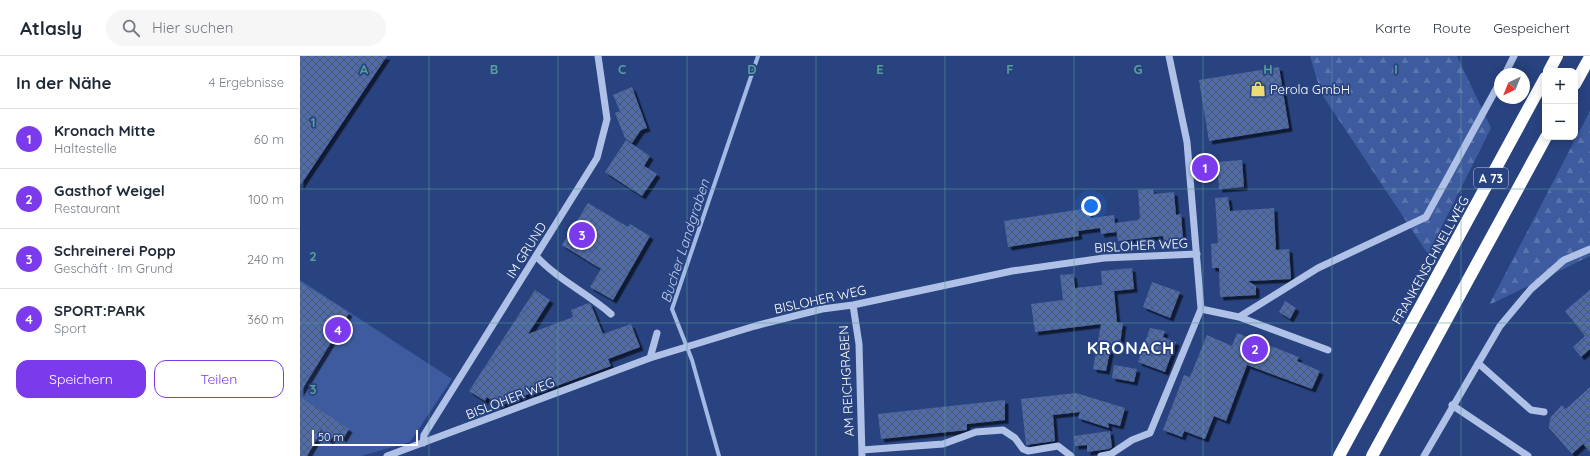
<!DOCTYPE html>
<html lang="de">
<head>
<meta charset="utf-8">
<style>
	:root { --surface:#fff; --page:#f6f6f7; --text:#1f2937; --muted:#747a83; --line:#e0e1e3; --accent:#7c3aed }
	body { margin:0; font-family:Quicksand,sans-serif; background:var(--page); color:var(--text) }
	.controls { position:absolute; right:12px; top:12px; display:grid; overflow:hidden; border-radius:8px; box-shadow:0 2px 10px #0003 }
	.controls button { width:36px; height:36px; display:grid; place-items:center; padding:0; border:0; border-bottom:1px solid var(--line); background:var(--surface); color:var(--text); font:20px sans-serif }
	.compass { position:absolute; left:1194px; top:12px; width:36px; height:36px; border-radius:50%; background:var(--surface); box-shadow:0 2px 10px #0003; rotate:223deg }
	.scale { position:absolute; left:12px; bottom:10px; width:106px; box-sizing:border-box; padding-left:4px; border:2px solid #fff; border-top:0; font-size:11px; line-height:14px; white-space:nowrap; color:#fff; -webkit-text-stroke:3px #284380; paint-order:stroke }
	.you { position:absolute; left:791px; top:150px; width:14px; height:14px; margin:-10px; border:3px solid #fff; border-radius:50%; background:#1a73e8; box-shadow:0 0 0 6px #1a73e833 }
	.badge { display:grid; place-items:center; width:26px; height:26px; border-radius:50%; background:var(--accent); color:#fff; font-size:13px; font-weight:700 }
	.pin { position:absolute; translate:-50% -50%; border:2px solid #fff; box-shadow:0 1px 4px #0006 }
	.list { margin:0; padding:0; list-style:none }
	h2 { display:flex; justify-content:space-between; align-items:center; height:52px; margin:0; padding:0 16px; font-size:17px }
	h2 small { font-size:13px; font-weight:400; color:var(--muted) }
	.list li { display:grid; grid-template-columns:26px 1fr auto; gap:12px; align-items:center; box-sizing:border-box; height:60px; padding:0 16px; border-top:1px solid var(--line) }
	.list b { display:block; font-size:15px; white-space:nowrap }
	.list p { margin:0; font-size:13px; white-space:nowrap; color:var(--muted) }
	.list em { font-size:13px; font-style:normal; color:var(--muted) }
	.actions { display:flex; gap:8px; padding:12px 16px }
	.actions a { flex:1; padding:9px 0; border:1px solid var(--accent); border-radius:12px; text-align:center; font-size:14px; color:var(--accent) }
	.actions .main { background:var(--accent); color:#fff }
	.icon { flex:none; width:22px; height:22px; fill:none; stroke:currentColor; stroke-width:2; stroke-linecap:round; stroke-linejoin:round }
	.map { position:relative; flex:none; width:1290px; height:400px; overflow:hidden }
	header { display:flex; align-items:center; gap:24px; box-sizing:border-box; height:56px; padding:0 20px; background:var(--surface); border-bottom:1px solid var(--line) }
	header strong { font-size:19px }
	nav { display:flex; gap:22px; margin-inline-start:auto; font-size:14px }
	.search { width:280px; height:36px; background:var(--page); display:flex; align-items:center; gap:10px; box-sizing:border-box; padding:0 14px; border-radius:22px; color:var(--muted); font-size:15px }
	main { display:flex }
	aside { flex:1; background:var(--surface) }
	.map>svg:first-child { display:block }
	.forest { fill:url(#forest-firs) }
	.park { fill:#3d5b9e }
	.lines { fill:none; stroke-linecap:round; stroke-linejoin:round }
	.stream { stroke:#a4bae6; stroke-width:4 }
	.building { fill:url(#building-cross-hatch); filter:url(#shadow) }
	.minor { stroke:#afc1e6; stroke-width:7 }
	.highway { stroke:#fff; stroke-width:12 }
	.grid { fill:none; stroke:#579f9a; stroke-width:1; stroke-opacity:0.55 }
	.labels { text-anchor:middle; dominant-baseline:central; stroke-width:3.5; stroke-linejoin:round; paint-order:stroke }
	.shield { fill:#284380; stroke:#bec7d9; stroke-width:1 }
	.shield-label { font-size:12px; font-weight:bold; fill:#fff }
	.poi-label { font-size:13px; fill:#fff; stroke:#284380; text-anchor:start }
	.street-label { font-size:13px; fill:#fff; stroke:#284380 }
	.water-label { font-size:14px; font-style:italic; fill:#bbcbed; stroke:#284380 }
	.district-label { font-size:17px; font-weight:bold; letter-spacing:1px; fill:#fff; stroke:#284380 }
	.grid-label { font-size:13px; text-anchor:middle; font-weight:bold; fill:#579f9a; stroke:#284380; stroke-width:3.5; stroke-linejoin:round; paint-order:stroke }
</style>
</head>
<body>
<header>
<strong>Atlasly</strong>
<div class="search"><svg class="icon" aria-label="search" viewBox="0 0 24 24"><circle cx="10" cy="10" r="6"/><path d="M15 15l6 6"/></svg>Hier suchen</div>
<nav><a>Karte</a><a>Route</a><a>Gespeichert</a></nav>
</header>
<main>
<aside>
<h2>In der Nähe<small>4 Ergebnisse</small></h2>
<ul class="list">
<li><span class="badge">1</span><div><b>Kronach Mitte</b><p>Haltestelle</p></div><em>60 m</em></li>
<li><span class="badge">2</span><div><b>Gasthof Weigel</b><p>Restaurant</p></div><em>100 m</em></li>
<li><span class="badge">3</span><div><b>Schreinerei Popp</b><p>Geschäft · Im Grund</p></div><em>240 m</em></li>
<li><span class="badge">4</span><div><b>SPORT:PARK</b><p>Sport</p></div><em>360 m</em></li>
</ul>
<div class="actions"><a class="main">Speichern</a><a>Teilen</a></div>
</aside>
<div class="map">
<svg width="1290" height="400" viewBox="0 0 1290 400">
	<defs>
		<pattern id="forest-firs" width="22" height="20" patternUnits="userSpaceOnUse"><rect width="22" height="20" fill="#3d5b9e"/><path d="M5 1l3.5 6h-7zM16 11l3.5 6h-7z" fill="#5a74ad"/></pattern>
		<pattern id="building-cross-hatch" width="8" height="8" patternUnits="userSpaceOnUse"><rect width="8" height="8" fill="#506ca9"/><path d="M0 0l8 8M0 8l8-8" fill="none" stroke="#4e5971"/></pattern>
		<filter id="shadow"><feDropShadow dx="3.5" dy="3.5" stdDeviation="0" flood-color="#0009"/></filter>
	</defs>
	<rect width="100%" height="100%" fill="#284380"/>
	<path class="forest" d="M1010,0H1157L1191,72L1128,198L1021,37Z
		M1290,55V200L1189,249Z"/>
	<path class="park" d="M0,224L152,323L110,386L61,400H0Z"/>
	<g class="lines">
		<path class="stream" d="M419,400L392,304L372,253L458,0"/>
	</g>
	<path class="building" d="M0,0H87L0,130Z
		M979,11L989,72L909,85L899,24Z
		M332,31L347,72L341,74L332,87L325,82L315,57L320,55L313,39Z
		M326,84L350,100L344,110L357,118L342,140L305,116Z
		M942,104L944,131L919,133L917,106Z
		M853,133L854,138L874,136L876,159L881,158L883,183L864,185L863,180L818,185L815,167L838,164L840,162L838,134Z
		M928,141L930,155L974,152L976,194L989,193L991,223L948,225L956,230V239L920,241L919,212H912L911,188L918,187L915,142Z
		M288,147L328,171L330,168L350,180L313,244L290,231L301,213L262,189Z
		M789,152L791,162L814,159L816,176L801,178L800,172L778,175L779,180L708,191L704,165Z
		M832,212L834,233L814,235L817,266L823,267L820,288L812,286L806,315L793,313L801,268L735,276L731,248L763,244L760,219L773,218L775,232L802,229L801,215Z
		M0,226L49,257L0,337Z
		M852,226L880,236L870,262L843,251Z
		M235,234L250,244L228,278L273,261L271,254L289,247L291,249L303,278L331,268L340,291L308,303L311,310L232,339L231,337L199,350L187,341L185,345L169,335Z
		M1290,234V293L1281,301L1273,291L1285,280L1265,255Z
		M985,245L996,252L990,263L979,256Z
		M850,272L865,275L863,281L876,286L865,316L838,306Z
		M937,277L999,301L997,305L1020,315L1012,333L947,309L926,365L914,360L905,383L884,375L882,381L863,374L884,319L890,321L907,279L932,290Z
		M814,309L837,313L834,326L812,322Z
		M1290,331V396L1283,388L1272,398L1249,372L1250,362L1262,349L1266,353Z
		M776,337L825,352L820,370L808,367L809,372L778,362L780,356L753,359L755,385L726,389L721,343Z
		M0,341L49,373L43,383L35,378L30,385L22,379L20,382L18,381L7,400H0Z
		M705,344V364L667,368V374L581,383L578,358Z
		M810,375L812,391L809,393L787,396V389L775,390L774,380Z"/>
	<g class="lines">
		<path class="minor" d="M1205,18L1214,0
			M236,200C257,223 287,237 311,258
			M553,249L559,288L562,400
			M901,253L939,261L1028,294
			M939,261L1018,212L1126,161L1200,26
			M350,302L357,277
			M1178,307L1231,354L1244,356
			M1152,349L1228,400
			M123,387L124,379L297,102L307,63L298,0
			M562,394L643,388L676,376L703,374L715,382L723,393L728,395L758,390L771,400
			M87,400L350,302L455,270L522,253L553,249L712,215L804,202L897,198
			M801,400L811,398L832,384L850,377L901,253L887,86L869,0
			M1124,400L1200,270L1231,233L1264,204L1290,193"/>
		<path class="highway" d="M1249,15L1257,0
			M1275,28L1290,1
			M1039,400L1245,22
			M1072,400L1246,81"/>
	</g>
	<path class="grid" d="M129,0V400M258,0V400M387,0V400M516,0V400M645,0V400M774,0V400M903,0V400M1032,0V400M1161,0V400M0,133H1290M0,267H1290"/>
	<defs>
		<symbol id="shop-bare" viewBox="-9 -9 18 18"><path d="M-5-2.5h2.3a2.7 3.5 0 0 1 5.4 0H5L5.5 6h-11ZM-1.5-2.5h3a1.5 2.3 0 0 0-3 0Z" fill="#eddb76" stroke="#284380" stroke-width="2.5" paint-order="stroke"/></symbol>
	</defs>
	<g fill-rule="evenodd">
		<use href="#shop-bare" x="947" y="22" width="22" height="22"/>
	</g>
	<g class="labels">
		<rect class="shield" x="1174" y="112" width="34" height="20" rx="3"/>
		<g class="shield-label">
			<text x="1191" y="122">A 73</text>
		</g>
		<g class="poi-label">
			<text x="970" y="33">Perola GmbH</text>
		</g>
		<g class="street-label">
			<text transform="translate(841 189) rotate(-3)">BISLOHER WEG</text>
			<text transform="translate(226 194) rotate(-58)">IM GRUND</text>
			<text transform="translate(1130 204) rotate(-61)">FRANKENSCHNELLWEG</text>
			<text transform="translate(520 243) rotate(-12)">BISLOHER WEG</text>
			<text transform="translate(546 325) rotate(-93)">AM REICHGRABEN</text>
			<text transform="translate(210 342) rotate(-21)">BISLOHER WEG</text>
		</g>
		<g class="water-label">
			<text transform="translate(385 185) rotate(-72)">Bucher Landgraben</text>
		</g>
		<g class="district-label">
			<text x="831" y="291">KRONACH</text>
		</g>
	</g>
	<g class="grid-label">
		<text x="64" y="18">A</text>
		<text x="194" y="18">B</text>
		<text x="322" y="18">C</text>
		<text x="452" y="18">D</text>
		<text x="580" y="18">E</text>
		<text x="710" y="18">F</text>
		<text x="838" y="18">G</text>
		<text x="968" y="18">H</text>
		<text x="1096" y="18">I</text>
		<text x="13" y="71">1</text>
		<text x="13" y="205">2</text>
		<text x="13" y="338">3</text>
	</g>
</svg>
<div class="controls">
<button>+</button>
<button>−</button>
</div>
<svg class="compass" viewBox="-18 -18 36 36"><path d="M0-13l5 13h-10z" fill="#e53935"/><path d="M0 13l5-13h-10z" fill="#747a83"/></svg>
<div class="scale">50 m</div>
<div class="you"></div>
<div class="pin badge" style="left:905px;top:112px">1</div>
<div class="pin badge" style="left:955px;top:293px">2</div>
<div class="pin badge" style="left:282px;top:179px">3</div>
<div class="pin badge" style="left:38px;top:274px">4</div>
</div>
</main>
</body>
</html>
